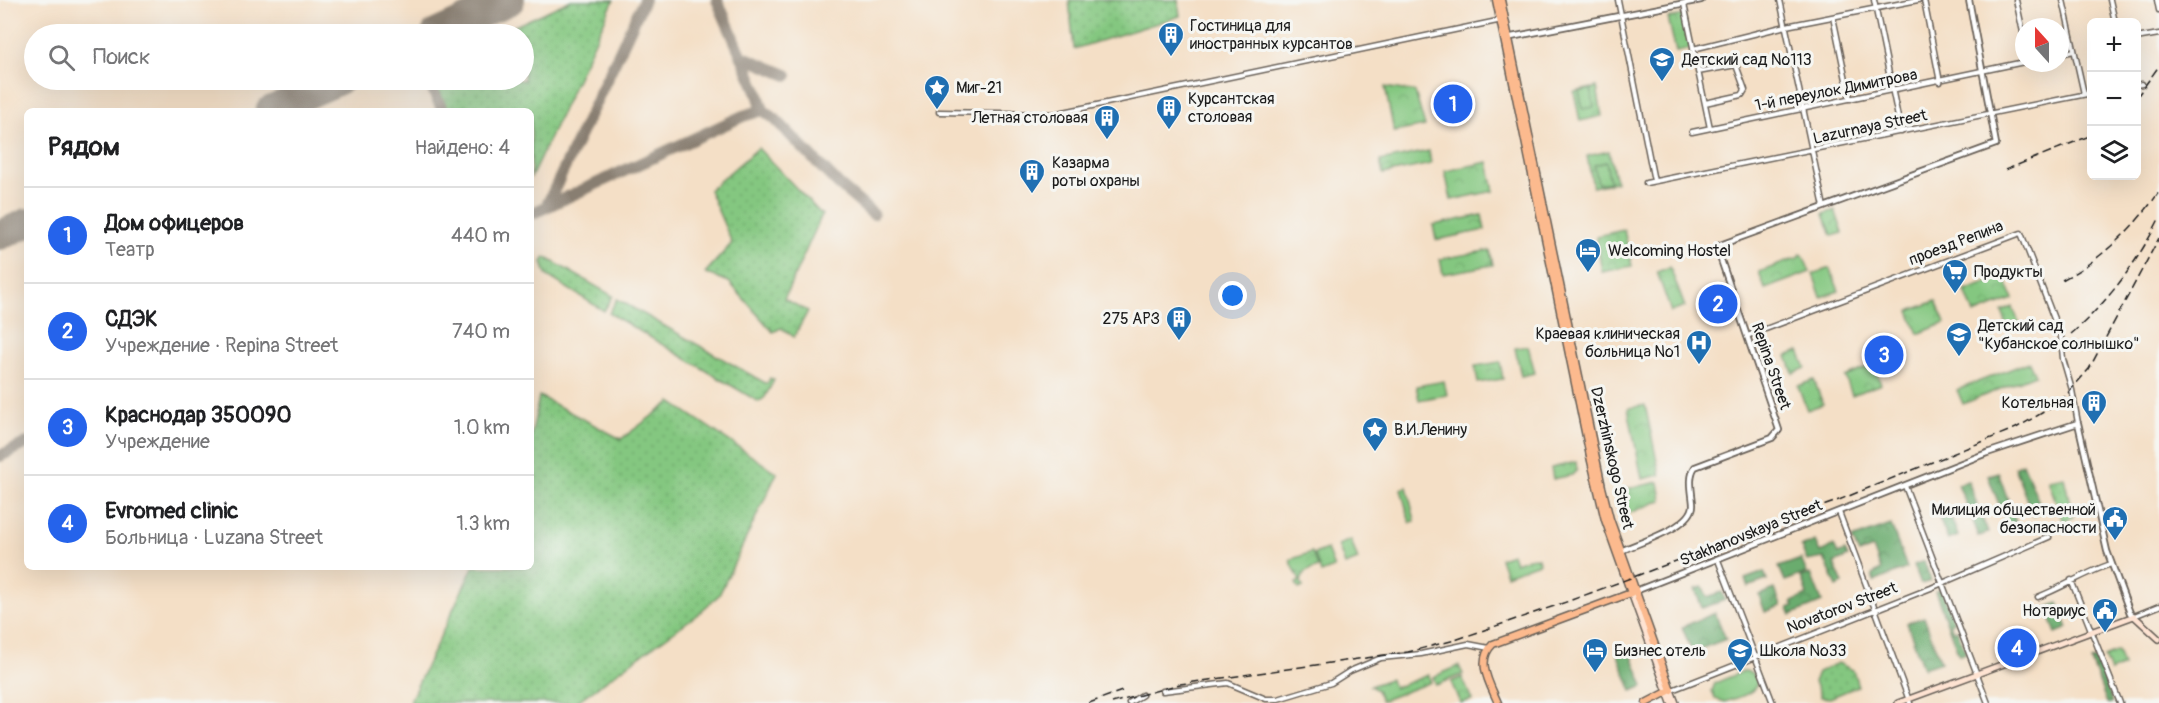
<!DOCTYPE html>
<html lang="ru">
<head>
<meta charset="utf-8">
<style>
	:root { --surface:#fff; --page:#f6f6f6; --text:#202124; --muted:#757577; --line:#e0e0e0; --accent:#2563eb }
	body { margin:0; font-family:Pangolin,sans-serif; background:var(--page); color:var(--text) }
	.controls { position:absolute; right:18px; top:18px; display:grid; overflow:hidden; border-radius:9px; box-shadow:0 6px 24px #0002 }
	.controls button { width:54px; height:54px; display:grid; place-items:center; padding:0; border:0; border-bottom:2px solid var(--line); background:var(--surface); color:var(--text); font:30px sans-serif }
	.compass { position:absolute; left:2015px; top:18px; width:54px; height:54px; border-radius:50%; background:var(--surface); box-shadow:0 6px 24px #0002; rotate:339deg }
	.you { position:absolute; left:1233px; top:296px; width:21px; height:21px; margin:-15px; border:4px solid #fff; border-radius:50%; background:#1a73e8; box-shadow:0 0 0 9px #1a73e833 }
	.badge { display:grid; place-items:center; width:39px; height:39px; border-radius:50%; background:var(--accent); color:#fff; font-size:20px; font-weight:700 }
	.pin { position:absolute; translate:-50% -50%; border:3px solid #fff; box-shadow:0 2px 6px #0006 }
	.list { margin:0; padding:0; list-style:none }
	h2 { display:flex; justify-content:space-between; align-items:center; height:78px; margin:0; padding:0 24px; font-size:26px }
	h2 small { font-size:20px; font-weight:400; color:var(--muted) }
	.list li { display:grid; grid-template-columns:39px 1fr auto; gap:18px; align-items:center; box-sizing:border-box; height:96px; padding:0 24px; border-top:2px solid var(--line) }
	.list b { display:block; font-size:22px; white-space:nowrap }
	.list p { margin:0; font-size:20px; white-space:nowrap; color:var(--muted) }
	.list em { font-size:20px; font-style:normal; color:var(--muted) }
	.icon { flex:none; width:33px; height:33px; fill:none; stroke:currentColor; stroke-width:2; stroke-linecap:round; stroke-linejoin:round }
	.map { position:relative; flex:none; width:2159px; height:703px; overflow:hidden }
	.search { position:absolute; background:var(--surface); box-shadow:0 6px 24px #0002; left:24px; top:24px; width:510px; height:66px; display:flex; align-items:center; gap:15px; box-sizing:border-box; padding:0 21px; border-radius:33px; color:var(--muted); font-size:22px }
	.panel { position:absolute; background:var(--surface); box-shadow:0 6px 24px #0002; left:24px; top:108px; width:510px; height:462px; border-radius:9px }
	.map>svg:first-child { display:block }
	.grass { fill:url(#grass-dots); stroke:#50724e; stroke-width:1.5 }
	.forest { fill:url(#forest-crowns); stroke:#446445; stroke-width:1.5 }
	.park { fill:url(#park-crowns); stroke:#50724e; stroke-width:1.5 }
	.garden { fill:#84c780; stroke:#50724e; stroke-width:1.5 }
	.lines { fill:none; stroke-linecap:round; stroke-linejoin:round }
	.taxiway { stroke:#887e71; stroke-width:12 }
	.runway { stroke:#887e71; stroke-width:30 }
	.minor-casing { stroke:#686058; stroke-width:7 }
	.tertiary-casing { stroke:#686058; stroke-width:8 }
	.secondary-casing { stroke:#686058; stroke-width:8 }
	.primary-casing { stroke:#686058; stroke-width:9 }
	.minor { stroke:#fff; stroke-width:4 }
	.tertiary { stroke:#fff; stroke-width:4.5 }
	.secondary { stroke:#fee3d2; stroke-width:5 }
	.primary { stroke:#fcba8e; stroke-width:6 }
	.rail { stroke:#1c1c1c; stroke-width:1.5; stroke-dasharray:9 4.5; stroke-linecap:butt }
	.labels { text-anchor:middle; dominant-baseline:central; stroke-width:6; stroke-linejoin:round; paint-order:stroke }
	.poi-label { font-size:16px; fill:#1c1c1c; stroke:#f6f6f2; text-anchor:start }
	.street-label { font-size:16px; fill:#1c1c1c; stroke:#f6f6f2 }
</style>
</head>
<body>
<div class="map">
<svg width="2159" height="703" viewBox="0 0 2159 703">
	<defs>
		<pattern id="grass-dots" width="8" height="8" patternUnits="userSpaceOnUse" patternTransform="scale(1.5)"><rect width="8" height="8" fill="#84c780"/><path d="M2 2h.1M6 6h.1" fill="none" stroke="#71aa6e" stroke-width="1.8" stroke-linecap="round"/></pattern>
		<pattern id="forest-crowns" width="20" height="18" patternUnits="userSpaceOnUse" patternTransform="scale(1.5)"><rect width="20" height="18" fill="#6bac6e"/><path d="M2 6a3 3 0 1 1 6 0M12 15a3 3 0 1 1 6 0" fill="none" stroke="#578b5a"/></pattern>
		<pattern id="park-crowns" width="20" height="18" patternUnits="userSpaceOnUse" patternTransform="scale(1.5)"><rect width="20" height="18" fill="#84c780"/><path d="M2 6a3 3 0 1 1 6 0M12 15a3 3 0 1 1 6 0" fill="none" stroke="#71aa6e"/></pattern>
	</defs>
	<rect width="100%" height="100%" fill="#f6f6f2"/>
	<filter id="ink" filterUnits="userSpaceOnUse"><feTurbulence type="fractalNoise" baseFrequency=".0167" numOctaves="2"/><feDisplacementMap in="SourceGraphic" scale="12" xChannelSelector="R" yChannelSelector="G"/><feConvolveMatrix kernelMatrix="1 2 1 2 8 2 1 2 1" color-interpolation-filters="sRGB"/></filter>
	<filter id="wash" filterUnits="userSpaceOnUse"><feTurbulence type="fractalNoise" baseFrequency=".008" numOctaves="4" result="noise"/><feDisplacementMap in="SourceGraphic" scale="24" xChannelSelector="R" yChannelSelector="G"/><feGaussianBlur stdDeviation="1.35" result="paint"/><feColorMatrix in="noise" values="0 0 0 0 0 0 0 0 0 0 0 0 0 0 0 0 0 1.4 0 .05"/><feComposite in="paint" operator="in"/></filter>
	<g filter="url(#wash)">
		<rect width="100%" height="100%" fill="#f4dfc6"/>
		<path class="grass" d="M571,0H614L531,178V111H448L434,80H524V34H498Z
			M1069,0H1178L1180,16L1074,49Z
			M758,148L822,215L784,299L808,311L794,337L781,328L773,332L729,282L705,273L732,243L709,190Z
			M545,257L613,296L604,311L546,275L542,262Z
			M617,299L767,384L770,378L774,380L765,397L759,402L609,313Z
			M539,396L621,439L671,402L777,473L719,595L698,614L575,703H409L473,567H531V439Z
			M2064,477L2073,517L2063,521L2048,480Z
			M1838,663L1853,670L1858,686L1830,698L1821,697L1814,682L1818,672Z"/>
		<path class="forest" d="M2023,463L2043,512L2033,516L2014,467Z
			M1998,472L2016,522L2007,525L1988,476Z
			M1968,481L1988,533L1979,536L1958,484Z
			M1948,509L1958,536L1948,540L1937,513Z
			M1891,525L1907,568L1874,582L1872,575L1881,570L1873,548L1859,553L1852,539Z
			M1815,541L1820,552L1834,546L1838,554L1845,551L1848,557L1834,563L1843,584L1837,587L1824,558L1807,561L1801,547Z
			M1801,559L1807,573L1785,581L1779,567Z
			M1924,561L1931,581L1921,584L1914,565Z
			M1764,572L1767,580L1748,587L1745,579Z
			M1811,574L1822,602L1791,615L1788,608L1794,606L1792,602L1807,595L1801,577Z
			M1703,587L1707,597L1722,592L1725,600L1702,608L1695,589Z
			M1775,589L1781,606L1765,612L1759,595Z
			M1941,589L1954,622L1950,624L1953,631L1957,630L1966,653L1959,655L1935,591Z
			M2058,603L2068,628L2056,633L2046,608Z
			M1715,613L1726,639L1692,652L1682,627Z
			M1924,617L1941,662L1923,668L1907,623Z
			M1629,648L1644,686L1632,691L1617,653Z
			M2096,659L2113,703H2107L2091,661Z"/>
		<path class="park" d="M1684,15L1691,49L1676,52L1668,18Z
			M1385,87L1415,92L1425,126L1394,132Z
			M1597,87L1602,116L1580,121L1574,92Z
			M1429,151L1431,164L1383,174L1380,161Z
			M1609,151L1616,182L1593,187L1587,156Z
			M1488,162L1494,191L1451,200L1445,171Z
			M1835,210L1843,233L1832,236L1824,214Z
			M1482,215L1485,230L1436,240L1433,225Z
			M1624,230L1632,266L1602,272L1596,236Z
			M1490,250L1493,265L1443,274L1440,259Z
			M1800,254L1803,255L1810,272L1765,289L1759,272L1800,257Z
			M1670,267L1685,307L1671,312L1657,272Z
			M2004,276L2013,299L1974,314L1965,291Z
			M1936,301L1945,323L1918,334L1909,311Z
			M2013,307L2020,326L2009,330L2002,312Z
			M1528,346L1535,373L1521,376L1515,348Z
			M1799,351L1806,368L1793,373L1787,356Z
			M1500,362L1503,379L1478,383L1475,366Z
			M2029,362L2035,375L1963,404L1957,390Z
			M1873,365L1881,384L1852,395L1845,377Z
			M1814,380L1823,404L1807,410L1798,386Z
			M1444,381L1447,395L1419,400L1416,386Z
			M1645,405L1660,475L1642,479L1628,408Z
			M1576,462L1577,470L1572,475L1553,479L1551,468Z
			M1659,482L1662,500L1625,515L1621,490Z
			M1407,487L1415,521L1410,523L1401,489Z
			M1312,552L1318,567L1305,572L1301,581L1303,587L1299,589L1296,583L1300,581L1290,560Z
			M1512,554L1515,563L1532,557L1538,558L1539,563L1506,575L1500,558Z
			M2118,651L2123,666L2110,672L2104,657Z
			M1459,666L1463,674L1436,685L1433,677Z
			M1428,675L1431,682L1381,701L1377,690L1370,686L1390,679L1394,688Z
			M1462,677L1472,700L1460,703L1451,682Z"/>
		<path class="garden" d="M1591,89L1594,107L1583,109L1579,92Z
			M1606,162L1610,182L1598,184L1594,165Z
			M1830,268L1839,291L1821,297L1813,274Z
			M1351,540L1358,560L1345,565L1338,545Z
			M1327,549L1334,568L1321,573L1314,554Z
			M1744,671C1749,671 1753,672 1756,678C1762,693 1735,698 1725,702L1715,699L1712,691L1715,683Z"/>
		<g class="lines">
			<path class="taxiway" d="M717,0L757,91L763,110
				M741,56L787,75
				M428,80L443,111
				M546,207L743,116L763,110L775,119L838,184L873,214
				M531,214L546,207L644,0
				M0,456L27,443"/>
			<path class="runway" d="M436,34L510,0
				M270,111L339,80
				M0,235L27,223"/>
		</g>
	</g>
	<g filter="url(#ink)">
		<g class="lines">
			<defs>
				<path id="minor" d="M1618,0L1654,181
					M1780,0L1824,207
					M1874,0L1901,132
					M1924,0L1940,82
					M2016,0L2024,37
					M2063,0L2084,94
					M2110,0L2115,22
					M2157,0L2159,10
					M1684,4L1710,128
					M1833,17L1850,99
					M2136,38L2159,34
					M1693,49L1786,26L1918,0
					M2060,54L2074,51
					M1698,72L1736,65L1745,90L1742,95L1705,103
					M2136,85L2142,84
					M939,112L1054,114L1502,20
					M1692,132L2024,62
					M1646,183L2092,93
					M1747,336L2021,233L2061,337L2063,359L2072,390L2078,423
					M1905,486L1988,703
					M1839,512L1910,703
					M1718,560L1773,703
					M2071,580L2120,703
					M2038,597C2064,587 2084,573 2111,564
					M2134,616L2159,606
					M1672,690L1931,588L2049,537
					M1163,691L1228,683L1266,699H1278L1331,683L1350,671L1381,658L1421,654L1468,644L1489,648
					M1129,703L1142,695"/>
				<path id="tertiary" d="M1506,38L1701,0
					M1621,551C1639,542 1694,527 1693,504C1692,491 1688,477 1695,467L1772,438L1779,430L1719,254L1720,245L1996,144L1969,0
					M1633,592L1987,453L2078,423L2107,551L2130,613L2134,616"/>
				<path id="secondary" d="M1631,593L1671,703
					M1671,690L1676,703
					M1898,703L2134,616L2159,639"/>
				<path id="primary" d="M1496,0L1591,461L1605,520L1631,593L1493,644C1475,661 1490,684 1498,703
					M1501,0L1602,487L1610,519L1671,690L1646,703"/>
			</defs>
			<use href="#minor" class="minor-casing"/>
			<use href="#tertiary" class="tertiary-casing"/>
			<use href="#secondary" class="secondary-casing"/>
			<use href="#primary" class="primary-casing"/>
			<use href="#minor" class="minor"/>
			<use href="#tertiary" class="tertiary"/>
			<use href="#secondary" class="secondary"/>
			<use href="#primary" class="primary"/>
			<path class="rail" d="M2136,98L2159,66
				M2005,170L2092,135
				M2062,280C2102,259 2134,228 2159,192
				M2071,334C2108,302 2137,263 2159,219
				M1089,703L1122,691
				M1112,703L1180,684L1408,652L1455,640L1569,601L1834,502L2016,428L2059,403L2089,369L2159,238"/>
		</g>
	</g>
	<defs>
		<symbol id="building-pin" viewBox="-11 -11 22 30"><path d="M0 17L-7.5 6A9.5 9.5 0 1 1 7.5 6Z" fill="#1f6fb2" stroke="#f6f6f2"/><path d="M-4-6H4V6H1V3H-1V6H-4ZM-2.5-4.3h1.7v1.8h-1.7ZM.8-4.3h1.7v1.8H.8ZM-2.5-1h1.7V.8h-1.7ZM.8-1h1.7V.8H.8Z" fill="#fff"/></symbol>
		<symbol id="school-pin" viewBox="-11 -11 22 30"><path d="M0 17L-7.5 6A9.5 9.5 0 1 1 7.5 6Z" fill="#1f6fb2" stroke="#f6f6f2"/><path d="M0-5L7-2L0 1L-7-2ZM-4 1L0 2.5L4 1V4Q0 6-4 4Z" fill="#fff"/></symbol>
		<symbol id="sight-pin" viewBox="-11 -11 22 30"><path d="M0 17L-7.5 6A9.5 9.5 0 1 1 7.5 6Z" fill="#1f6fb2" stroke="#f6f6f2"/><path d="M0-6L1.8-2.2L6-1.7L2.9 1.2L3.7 5.4L0 3.3L-3.7 5.4L-2.9 1.2L-6-1.7L-1.8-2.2Z" fill="#fff"/></symbol>
		<symbol id="hotel-pin" viewBox="-11 -11 22 30"><path d="M0 17L-7.5 6A9.5 9.5 0 1 1 7.5 6Z" fill="#1f6fb2" stroke="#f6f6f2"/><path d="M-6-4.5h1.5V1H6V5H4.5V3h-9V5H-6ZM-4 0a1.8 1.8 0 1 1 3.6 0ZM.5 0V-2.5h3Q6-2.5 6 0Z" fill="#fff"/></symbol>
		<symbol id="supermarket-pin" viewBox="-11 -11 22 30"><path d="M0 17L-7.5 6A9.5 9.5 0 1 1 7.5 6Z" fill="#1f6fb2" stroke="#f6f6f2"/><path d="M-6-5.5h2.5l.6 2H6L4.5 2H-2.5L-4.4-4H-6ZM-1.5 3.2a1.3 1.3 0 1 0 .1 0ZM3 3.2a1.3 1.3 0 1 0 .1 0Z" fill="#fff"/></symbol>
		<symbol id="hospital-pin" viewBox="-11 -11 22 30"><path d="M0 17L-7.5 6A9.5 9.5 0 1 1 7.5 6Z" fill="#1f6fb2" stroke="#f6f6f2"/><path d="M-5-5h3v3.5h4V-5h3V5h-3V1.5h-4V5h-3Z" fill="#fff"/></symbol>
		<symbol id="civic-pin" viewBox="-11 -11 22 30"><path d="M0 17L-7.5 6A9.5 9.5 0 1 1 7.5 6Z" fill="#1f6fb2" stroke="#f6f6f2"/><path d="M-.6-6.5H3V-4.5H.6V-3L4-1V1h2V6H-6V1h2V-1L-.6-3ZM-1.2 2.5V6h2.4V2.5Z" fill="#fff"/></symbol>
	</defs>
	<g fill-rule="evenodd">
		<use href="#building-pin" x="1156" y="20" width="30" height="40"/>
		<use href="#school-pin" x="1647" y="45" width="30" height="40"/>
		<use href="#sight-pin" x="922" y="73" width="30" height="40"/>
		<use href="#building-pin" x="1154" y="93" width="30" height="40"/>
		<use href="#building-pin" x="1092" y="103" width="30" height="40"/>
		<use href="#building-pin" x="1017" y="157" width="30" height="40"/>
		<use href="#hotel-pin" x="1573" y="236" width="30" height="40"/>
		<use href="#supermarket-pin" x="1940" y="257" width="30" height="40"/>
		<use href="#building-pin" x="1164" y="304" width="30" height="40"/>
		<use href="#school-pin" x="1944" y="320" width="30" height="40"/>
		<use href="#hospital-pin" x="1684" y="328" width="30" height="40"/>
		<use href="#building-pin" x="2079" y="388" width="30" height="40"/>
		<use href="#sight-pin" x="1360" y="415" width="30" height="40"/>
		<use href="#civic-pin" x="2100" y="504" width="30" height="40"/>
		<use href="#civic-pin" x="2090" y="596" width="30" height="40"/>
		<use href="#hotel-pin" x="1580" y="636" width="30" height="40"/>
		<use href="#school-pin" x="1725" y="636" width="30" height="40"/>
	</g>
	<g class="labels">
		<g class="poi-label">
			<text x="1190" y="26">Гостиница для<tspan x="1190" dy="18">иностранных курсантов</tspan></text>
			<text x="1682" y="60">Детский сад №113</text>
			<text x="956" y="88">Миг-21</text>
			<text x="1188" y="99">Курсантская<tspan x="1188" dy="18">столовая</tspan></text>
			<text x="1088" y="118" text-anchor="end">Летная столовая</text>
			<text x="1052" y="163">Казарма<tspan x="1052" dy="18">роты охраны</tspan></text>
			<text x="1608" y="251">Welcoming Hostel</text>
			<text x="1974" y="272">Продукты</text>
			<text x="1160" y="319" text-anchor="end">275 АРЗ</text>
			<text x="1978" y="326">Детский сад<tspan x="1978" dy="18">"Кубанское солнышко"</tspan></text>
			<text x="1680" y="334" text-anchor="end">Краевая клиническая<tspan x="1680" dy="18">больница №1</tspan></text>
			<text x="2074" y="403" text-anchor="end">Котельная</text>
			<text x="1394" y="430">В.И.Ленину</text>
			<text x="2096" y="510" text-anchor="end">Милиция общественной<tspan x="2096" dy="18">безопасности</tspan></text>
			<text x="2086" y="611" text-anchor="end">Нотариус</text>
			<text x="1614" y="651">Бизнес отель</text>
			<text x="1760" y="651">Школа №33</text>
		</g>
		<g class="street-label">
			<text transform="translate(1836 90) rotate(-11)">1-й переулок Димитрова</text>
			<text transform="translate(1870 127) rotate(-12)">Lazurnaya Street</text>
			<text transform="translate(1956 243) rotate(-21)">проезд Репина</text>
			<text transform="translate(1771 366) rotate(71)">Repina Street</text>
			<text transform="translate(1612 458) rotate(77)">Dzerzhinskogo Street</text>
			<text transform="translate(1751 533) rotate(-22)">Stakhanovskaya Street</text>
			<text transform="translate(1842 608) rotate(-21)">Novatorov Street</text>
		</g>
	</g>
</svg>
<div class="controls">
<button>+</button>
<button>−</button>
<button><svg class="icon" aria-label="layers" viewBox="0 0 24 24"><path d="M12 4l9 5-9 5-9-5zM3 14l9 5 9-5"/></svg></button>
</div>
<svg class="compass" viewBox="-18 -18 36 36"><path d="M0-13l5 13h-10z" fill="#e53935"/><path d="M0 13l5-13h-10z" fill="#757577"/></svg>
<div class="you"></div>
<div class="pin badge" style="left:1453px;top:104px">1</div>
<div class="pin badge" style="left:1718px;top:304px">2</div>
<div class="pin badge" style="left:1884px;top:355px">3</div>
<div class="pin badge" style="left:2017px;top:648px">4</div>
<div class="search"><svg class="icon" aria-label="search" viewBox="0 0 24 24"><circle cx="10" cy="10" r="6"/><path d="M15 15l6 6"/></svg>Поиск</div>
<section class="panel">
<h2>Рядом<small>Найдено: 4</small></h2>
<ul class="list">
<li><span class="badge">1</span><div><b>Дом офицеров</b><p>Театр</p></div><em>440 m</em></li>
<li><span class="badge">2</span><div><b>СДЭК</b><p>Учреждение · Repina Street</p></div><em>740 m</em></li>
<li><span class="badge">3</span><div><b>Краснодар 350090</b><p>Учреждение</p></div><em>1.0 km</em></li>
<li><span class="badge">4</span><div><b>Evromed clinic</b><p>Больница · Luzana Street</p></div><em>1.3 km</em></li>
</ul>
</section>
</div>
</body>
</html>
